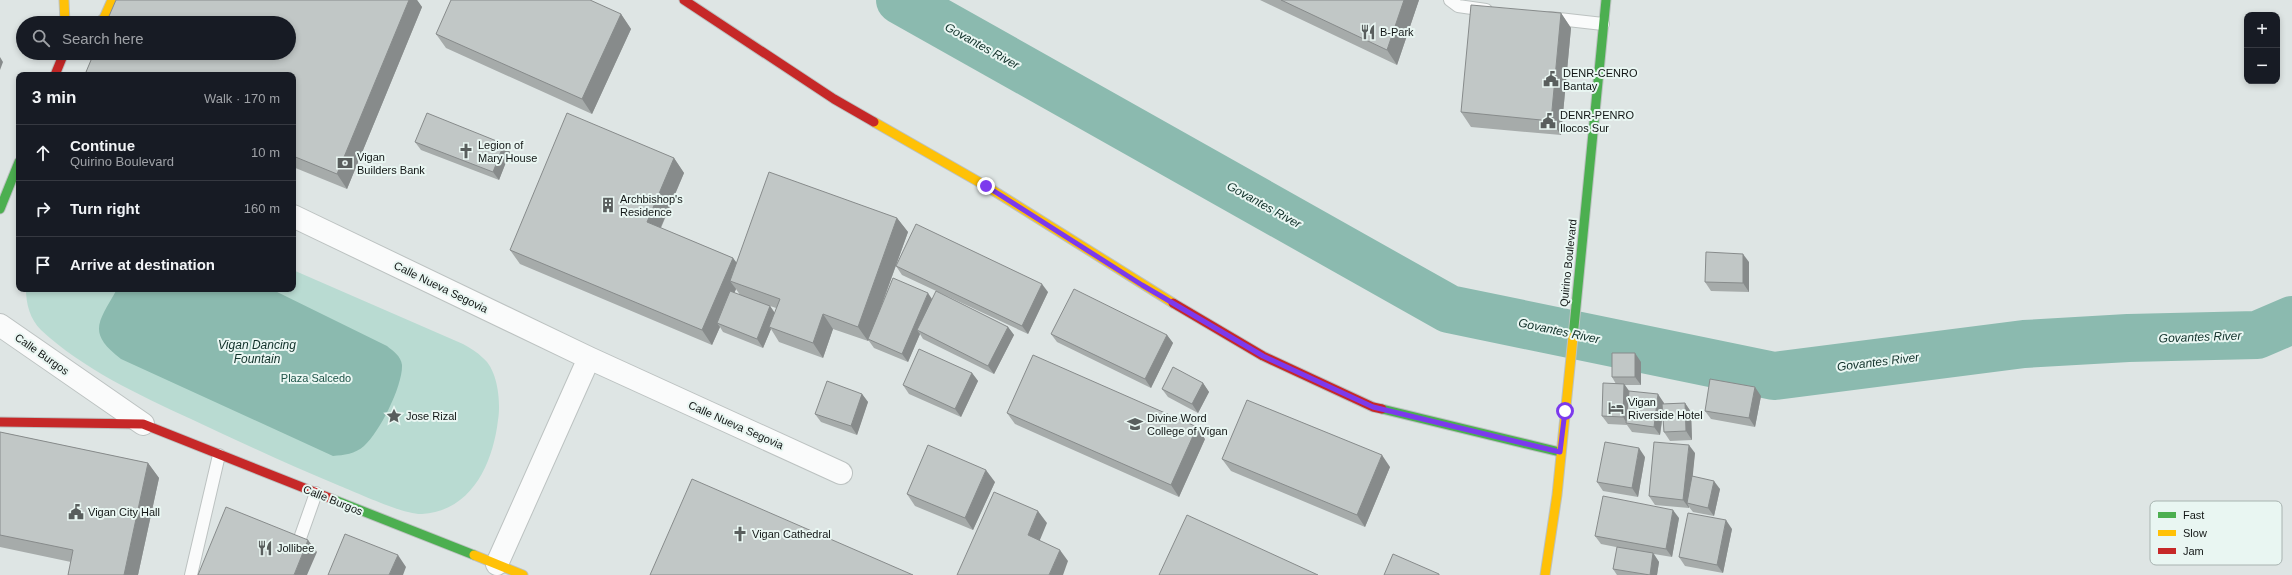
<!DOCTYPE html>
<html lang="en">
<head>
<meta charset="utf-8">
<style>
	:root { --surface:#171b24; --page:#20242c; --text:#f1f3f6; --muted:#9ea1a6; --line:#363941 }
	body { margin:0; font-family:Helvetica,sans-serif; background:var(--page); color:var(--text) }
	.controls { position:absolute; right:12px; top:12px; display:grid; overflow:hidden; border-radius:8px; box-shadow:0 2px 6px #0003 }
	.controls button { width:36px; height:36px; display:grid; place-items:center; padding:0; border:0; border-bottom:1px solid var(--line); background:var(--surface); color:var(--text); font:20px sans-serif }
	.stop { position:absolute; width:12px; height:12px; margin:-9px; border:3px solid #7c3aed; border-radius:50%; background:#fff }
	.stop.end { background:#7c3aed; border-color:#fff; box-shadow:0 1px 4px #0008 }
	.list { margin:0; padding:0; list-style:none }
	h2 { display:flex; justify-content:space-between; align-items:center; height:52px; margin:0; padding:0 16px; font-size:17px }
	h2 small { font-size:13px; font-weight:400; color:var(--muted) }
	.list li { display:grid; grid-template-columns:26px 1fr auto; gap:12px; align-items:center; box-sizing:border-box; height:56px; padding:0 16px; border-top:1px solid var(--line) }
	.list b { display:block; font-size:15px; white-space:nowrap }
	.list p { margin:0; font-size:13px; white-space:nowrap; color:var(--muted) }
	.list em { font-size:13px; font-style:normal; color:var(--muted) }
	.icon { flex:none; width:22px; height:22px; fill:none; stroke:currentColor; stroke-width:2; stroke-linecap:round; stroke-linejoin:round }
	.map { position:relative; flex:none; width:2292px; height:575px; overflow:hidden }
	.search { position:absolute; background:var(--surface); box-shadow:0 2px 6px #0003; left:16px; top:16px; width:280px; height:44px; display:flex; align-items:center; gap:10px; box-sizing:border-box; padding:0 14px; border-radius:22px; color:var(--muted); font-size:15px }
	.panel { position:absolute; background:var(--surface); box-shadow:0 2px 6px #0003; left:16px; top:72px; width:280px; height:220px; border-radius:8px }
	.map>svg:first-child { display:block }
	.green { fill:#b9dbd2 }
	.water { fill:#8bbaaf }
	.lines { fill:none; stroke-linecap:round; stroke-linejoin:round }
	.river { stroke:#8bbaaf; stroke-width:48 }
	.lane-casing { stroke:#bcc2c1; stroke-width:14 }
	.street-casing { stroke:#bcc2c1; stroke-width:24 }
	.fast-casing { stroke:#bcc2c1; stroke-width:11 }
	.slow-casing { stroke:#bcc2c1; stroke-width:11 }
	.jam-casing { stroke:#bcc2c1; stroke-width:11 }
	.lane { stroke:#fafbfb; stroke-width:12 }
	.street { stroke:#fafbfb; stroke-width:22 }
	.fast { stroke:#4caf50; stroke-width:9 }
	.slow { stroke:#ffc107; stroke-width:9 }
	.jam { stroke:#c62828; stroke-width:9 }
	.wall { fill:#a6abaa; fill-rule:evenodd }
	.shaded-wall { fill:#878b8b }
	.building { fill:#c1c7c6; stroke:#878b8b }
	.route { stroke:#7c3aed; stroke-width:5 }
	.labels { text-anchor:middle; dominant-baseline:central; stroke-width:4; stroke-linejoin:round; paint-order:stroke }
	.poi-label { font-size:11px; fill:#121615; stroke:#e9f6f2; text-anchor:start }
	.street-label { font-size:11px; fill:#121615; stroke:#e9f6f2 }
	.park-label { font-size:11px; fill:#1d5347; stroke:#e9f6f2 }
	.water-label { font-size:12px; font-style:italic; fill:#103029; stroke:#e9f6f2 }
	.key { fill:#e9f6f2; stroke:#a8b3b0; stroke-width:1 }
	.key-label { font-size:11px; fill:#121615 }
</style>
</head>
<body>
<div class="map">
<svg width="2292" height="575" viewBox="0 0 2292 575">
	<rect width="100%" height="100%" fill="#dee5e4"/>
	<path class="green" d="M293,270L463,344C470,348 477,352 483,358C498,370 501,403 498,420C493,463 472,511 422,514C404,515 358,493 340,486C289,465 240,442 191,419C139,395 83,369 41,330C30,319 26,304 26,289H293Z"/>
	<path class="water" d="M117,289H271L387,346C393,351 401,356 402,365C403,385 380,432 364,446C355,454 344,455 333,456L121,359C86,332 99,322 117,289Z"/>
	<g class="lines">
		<path class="river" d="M900,0L1449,309L1774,376L2024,344L2128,338L2257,335L2292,320"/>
		<defs>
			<path id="lane" d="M1450,0L1458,6L1486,10
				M1550,18L1603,24
				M298,544L316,493
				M191,575L219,455"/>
			<path id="street" d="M293,216L589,358L841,473
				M0,325L143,424
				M497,564L589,358"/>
			<path id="fast" d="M0,209L19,162
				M1573,337L1606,0
				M1382,409L1560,452
				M332,499L474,555"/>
			<path id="slow" d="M64,0L65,23
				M98,23L104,18L112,0
				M874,122L986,186L1173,303
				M474,555L523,575
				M1545,575L1557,495L1573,337"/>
			<path id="jam" d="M684,0L834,99L874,122
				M55,75L64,53
				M1173,303L1263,356L1373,407L1382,409
				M0,422L143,424L332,499"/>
		</defs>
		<use href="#lane" class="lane-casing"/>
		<use href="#street" class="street-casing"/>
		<use href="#fast" class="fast-casing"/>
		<use href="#slow" class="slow-casing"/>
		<use href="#jam" class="jam-casing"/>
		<use href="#lane" class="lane"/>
		<use href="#street" class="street"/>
		<use href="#fast" class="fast"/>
		<use href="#slow" class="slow"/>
		<use href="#jam" class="jam"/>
	</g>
	<path class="wall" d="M116,0H417L422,7L347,189L293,167V75H88L86,72Z
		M1260,0H1419L1397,65Z
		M1561,13L1571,28L1561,135L1471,127L1461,112Z
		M621,14L631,29L592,114L446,48L436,34Z
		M415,142L510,152L499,180L421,150Z
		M674,158L684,173L661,228L733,258L737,263L897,218L908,232L880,310L932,299L1008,327L1014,335L994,374L923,339L920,334L908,362L874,348L869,341H868L833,329L823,358L779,342L771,329L763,348L723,332L720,327L712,345L520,264L510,250ZM736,289L740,295L734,293ZM761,303L776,308L775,313L770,306Z
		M1749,262V292L1711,291L1705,282Z
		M896,266L1048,292L1028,334L902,275Z
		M1051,334L1167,335L1173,343L1151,388L1057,342Z
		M1641,362V385H1625L1629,392L1664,403V404L1685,403L1691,412L1692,440L1670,441L1664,432L1663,415L1660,435L1632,432L1627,425L1608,424L1602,416L1616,384L1612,377Z
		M972,373L978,381L961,417L909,394L903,385Z
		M1203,383L1209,392L1198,413L1168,397L1162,389Z
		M862,394L868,402L857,435L821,422L815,414Z
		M1761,396L1755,427L1711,419L1705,411Z
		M1007,413L1205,439L1179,497L1015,424Z
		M0,432L148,463L159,478L138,575H68L71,562L0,547Z
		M1695,453L1692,476L1720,489L1714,516L1693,512L1689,507V508L1655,505L1649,496Z
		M1645,457L1638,497L1603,491L1597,482Z
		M1222,459L1390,467L1365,527L1231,471Z
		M995,482L973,530L915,506L907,494Z
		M1679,518L1672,557L1654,554L1659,562L1657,575H1617L1613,569L1621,548L1601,544L1595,536Z
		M1732,529L1723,573L1685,566L1679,557Z"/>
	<path class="shaded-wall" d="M409,0H417L422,7L347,189L337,174Z
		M1404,0H1419L1397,65L1387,50Z
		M1561,13L1571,28L1561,135L1551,121Z
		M621,14L631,29L592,114L582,99Z
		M0,57L3,62L0,70Z
		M504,144L510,152L499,180L493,172Z
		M674,158L684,173L657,236L647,222Z
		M897,218L908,232L869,340L868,339V341L858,327Z
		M1743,254L1749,262V292L1743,283Z
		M733,258L743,272L730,281L736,289L721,325L717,323L720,327L712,345L702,330Z
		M1042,284L1048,292L1028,334L1022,326Z
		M928,293L934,302L917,330L920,334L908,362L902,354Z
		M770,306L776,315L769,327L771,329L763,348L757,339Z
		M823,314L833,329L823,358L813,343Z
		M1008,327L1014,335L994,374L988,366Z
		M1167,335L1173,343L1151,388L1145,379Z
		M1635,353L1641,362V385L1635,377Z
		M972,373L978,381L961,417L955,409Z
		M1203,383L1209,392L1198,413L1192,404Z
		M1624,384L1630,392L1627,423L1623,417Z
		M1755,387L1761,396L1755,427L1749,418Z
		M862,394L868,402L857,435L851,426Z
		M1658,394L1664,403L1660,435L1654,427Z
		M1685,403L1691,412L1692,440L1686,431Z
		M1197,427L1205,439L1179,497L1171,485Z
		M1689,445L1695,453L1690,504L1687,503L1689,507V508L1683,500Z
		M1639,448L1645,457L1638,497L1632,488Z
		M1382,455L1390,467L1365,527L1357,515Z
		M148,463L159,478L138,575H124Z
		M986,470L995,482L973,530L965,518Z
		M1714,481L1720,489L1714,516L1708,508Z
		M1673,510L1679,518L1672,557L1666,549Z
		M1038,511L1047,523L1037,547L1028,535Z
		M1726,520L1732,529L1723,573L1717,565Z
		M308,540L317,552L307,575H294Z
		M1060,550L1068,561L1063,575H1049Z
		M1653,553L1659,562L1657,575H1650Z
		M398,555L406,567L403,575H389Z"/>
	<path class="building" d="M116,0H409L337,174L293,156V75H94L86,72L94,53H289V23H106Z
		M451,0H590L621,14L582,99L436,34Z
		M1281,0H1404L1387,50Z
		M1471,5L1561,13L1551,121L1461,112Z
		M427,113L504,144L493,172L415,142Z
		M567,113L674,158L647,222L733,258L702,330L510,250Z
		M769,172L897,218L858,327L823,314L813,343L769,327L780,299L730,281Z
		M916,224L1042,284L1022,326L896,266Z
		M1706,252L1743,254V283L1705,282Z
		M893,278L928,293L902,354L868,339Z
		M1074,289L1167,335L1145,379L1051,334Z
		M730,291L770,306L757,339L717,323Z
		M936,291L1008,327L988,366L917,330Z
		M919,349L972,373L955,409L903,385Z
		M1612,353H1635V377H1612Z
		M1033,355L1197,427L1171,485L1007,413Z
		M1173,367L1203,383L1192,404L1162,389Z
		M1710,379L1755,387L1749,418L1705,411Z
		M827,381L862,394L851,426L815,414Z
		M1603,383L1624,384L1623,417L1602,416Z
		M1629,391L1658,394L1654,427L1626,423Z
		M1247,400L1382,455L1357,515L1222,459Z
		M1685,403L1686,431L1664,432L1662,404Z
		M0,432L148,463L124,575H68L73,550L0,535Z
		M1605,442L1639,448L1632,488L1597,482Z
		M1654,442L1689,445L1683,500L1649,496Z
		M928,445L986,470L965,518L907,494Z
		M1692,476L1714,481L1708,508L1687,503Z
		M692,479L913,575H650Z
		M994,492L1038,511L1028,535L1060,550L1049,575H957Z
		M1603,496L1673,510L1666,549L1595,536Z
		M226,507L308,540L294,575H198Z
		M1688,513L1726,520L1717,565L1679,557Z
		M1187,515L1318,575H1159Z
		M345,534L398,555L389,575H328Z
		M1617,547L1653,553L1650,575L1613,569Z
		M1393,554L1439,574V575H1384Z"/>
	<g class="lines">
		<path class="route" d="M986,186L1142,285L1263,356L1373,407L1560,452L1565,411"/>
	</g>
	<defs>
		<symbol id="restaurant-bare" viewBox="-9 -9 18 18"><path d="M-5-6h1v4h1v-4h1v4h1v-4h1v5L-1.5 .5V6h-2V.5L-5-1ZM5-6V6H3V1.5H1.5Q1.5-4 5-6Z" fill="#595e5d" stroke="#e9f6f2" stroke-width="2.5" paint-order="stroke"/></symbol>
		<symbol id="civic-bare" viewBox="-9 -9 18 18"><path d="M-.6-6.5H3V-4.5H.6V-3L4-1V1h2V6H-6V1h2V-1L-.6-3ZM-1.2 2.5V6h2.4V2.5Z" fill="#595e5d" stroke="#e9f6f2" stroke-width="2.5" paint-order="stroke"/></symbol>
		<symbol id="church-bare" viewBox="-9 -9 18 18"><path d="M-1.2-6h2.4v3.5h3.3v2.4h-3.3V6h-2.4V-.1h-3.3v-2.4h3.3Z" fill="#595e5d" stroke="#e9f6f2" stroke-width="2.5" paint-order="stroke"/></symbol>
		<symbol id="bank-bare" viewBox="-9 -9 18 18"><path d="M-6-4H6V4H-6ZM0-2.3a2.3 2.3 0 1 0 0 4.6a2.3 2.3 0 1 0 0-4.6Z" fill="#595e5d" stroke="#e9f6f2" stroke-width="2.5" paint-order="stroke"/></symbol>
		<symbol id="building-bare" viewBox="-9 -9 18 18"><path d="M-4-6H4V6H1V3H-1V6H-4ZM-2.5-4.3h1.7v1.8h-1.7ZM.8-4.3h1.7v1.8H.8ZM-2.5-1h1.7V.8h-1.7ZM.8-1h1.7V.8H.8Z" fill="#595e5d" stroke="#e9f6f2" stroke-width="2.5" paint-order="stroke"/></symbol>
		<symbol id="hotel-bare" viewBox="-9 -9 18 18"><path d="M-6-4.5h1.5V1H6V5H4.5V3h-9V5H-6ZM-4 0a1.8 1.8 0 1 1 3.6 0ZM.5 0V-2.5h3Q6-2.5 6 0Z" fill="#595e5d" stroke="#e9f6f2" stroke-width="2.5" paint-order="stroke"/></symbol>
		<symbol id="sight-bare" viewBox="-9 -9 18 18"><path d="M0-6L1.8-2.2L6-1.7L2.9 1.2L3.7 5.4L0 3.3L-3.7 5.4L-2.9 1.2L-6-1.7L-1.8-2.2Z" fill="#595e5d" stroke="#e9f6f2" stroke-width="2.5" paint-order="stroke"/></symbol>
		<symbol id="university-bare" viewBox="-9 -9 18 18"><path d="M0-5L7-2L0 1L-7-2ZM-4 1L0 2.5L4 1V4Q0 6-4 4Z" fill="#595e5d" stroke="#e9f6f2" stroke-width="2.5" paint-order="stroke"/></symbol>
	</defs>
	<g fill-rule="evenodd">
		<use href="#restaurant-bare" x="1357" y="21" width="22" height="22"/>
		<use href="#civic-bare" x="1540" y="68" width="22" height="22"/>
		<use href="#civic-bare" x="1537" y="110" width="22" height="22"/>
		<use href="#church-bare" x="455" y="140" width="22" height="22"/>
		<use href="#bank-bare" x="334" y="152" width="22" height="22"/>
		<use href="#building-bare" x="597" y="194" width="22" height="22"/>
		<use href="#hotel-bare" x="1605" y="397" width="22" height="22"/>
		<use href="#sight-bare" x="383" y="405" width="22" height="22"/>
		<use href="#university-bare" x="1124" y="413" width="22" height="22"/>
		<use href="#civic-bare" x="65" y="501" width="22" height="22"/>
		<use href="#church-bare" x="729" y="523" width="22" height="22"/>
		<use href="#restaurant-bare" x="254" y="537" width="22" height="22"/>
	</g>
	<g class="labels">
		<g class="poi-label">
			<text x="1380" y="32">B-Park</text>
			<text x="1563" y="73">DENR-CENRO<tspan x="1563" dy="13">Bantay</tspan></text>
			<text x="1560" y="115">DENR-PENRO<tspan x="1560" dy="13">Ilocos Sur</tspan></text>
			<text x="478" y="145">Legion of<tspan x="478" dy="13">Mary House</tspan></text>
			<text x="357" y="157">Vigan<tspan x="357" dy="13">Builders Bank</tspan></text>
			<text x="620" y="199">Archbishop's<tspan x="620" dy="13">Residence</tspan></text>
			<text x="1628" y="402">Vigan<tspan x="1628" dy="13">Riverside Hotel</tspan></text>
			<text x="406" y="416">Jose Rizal</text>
			<text x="1147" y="418">Divine Word<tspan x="1147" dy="13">College of Vigan</tspan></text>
			<text x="88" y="512">Vigan City Hall</text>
			<text x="752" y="534">Vigan Cathedral</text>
			<text x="277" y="548">Jollibee</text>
		</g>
		<g class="street-label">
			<text transform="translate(1568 263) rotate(-84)">Quirino Boulevard</text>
			<text transform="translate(441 287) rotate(26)">Calle Nueva Segovia</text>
			<text transform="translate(42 354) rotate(35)">Calle Burgos</text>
			<text transform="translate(736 425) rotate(24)">Calle Nueva Segovia</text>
			<text transform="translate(333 500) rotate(22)">Calle Burgos</text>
		</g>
		<g class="park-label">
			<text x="316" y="378">Plaza Salcedo</text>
		</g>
		<g class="water-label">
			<text transform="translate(982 46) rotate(29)">Govantes River</text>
			<text transform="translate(1264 205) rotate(29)">Govantes River</text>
			<text transform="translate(1559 331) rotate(12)">Govantes River</text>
			<text transform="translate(2200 337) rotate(-2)">Govantes River</text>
			<text x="257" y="345">Vigan Dancing<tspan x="257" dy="14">Fountain</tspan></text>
			<text transform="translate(1878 362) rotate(-7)">Govantes River</text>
		</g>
	</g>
	<rect x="2150" y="501" width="132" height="64" rx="6" class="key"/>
	<rect x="2158" y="512" width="18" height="6" fill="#4caf50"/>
	<rect x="2158" y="530" width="18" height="6" fill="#ffc107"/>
	<rect x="2158" y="548" width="18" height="6" fill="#c62828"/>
	<g class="key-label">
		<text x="2183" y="519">Fast</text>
		<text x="2183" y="537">Slow</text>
		<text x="2183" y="555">Jam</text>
	</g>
</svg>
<div class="controls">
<button>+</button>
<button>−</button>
</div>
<div class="stop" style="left:1565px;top:411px"></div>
<div class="stop end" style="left:986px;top:186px"></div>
<div class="search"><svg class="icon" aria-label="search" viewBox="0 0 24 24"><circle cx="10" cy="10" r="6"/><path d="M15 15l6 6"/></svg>Search here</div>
<section class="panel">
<h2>3 min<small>Walk · 170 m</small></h2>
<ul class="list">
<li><svg class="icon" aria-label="ahead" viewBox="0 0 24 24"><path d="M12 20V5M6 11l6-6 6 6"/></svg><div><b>Continue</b><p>Quirino Boulevard</p></div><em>10 m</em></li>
<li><svg class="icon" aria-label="right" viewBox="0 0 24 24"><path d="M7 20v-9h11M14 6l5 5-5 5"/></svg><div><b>Turn right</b></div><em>160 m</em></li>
<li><svg class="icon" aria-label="arrive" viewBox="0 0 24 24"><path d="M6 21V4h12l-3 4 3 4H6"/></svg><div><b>Arrive at destination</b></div></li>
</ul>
</section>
</div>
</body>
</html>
